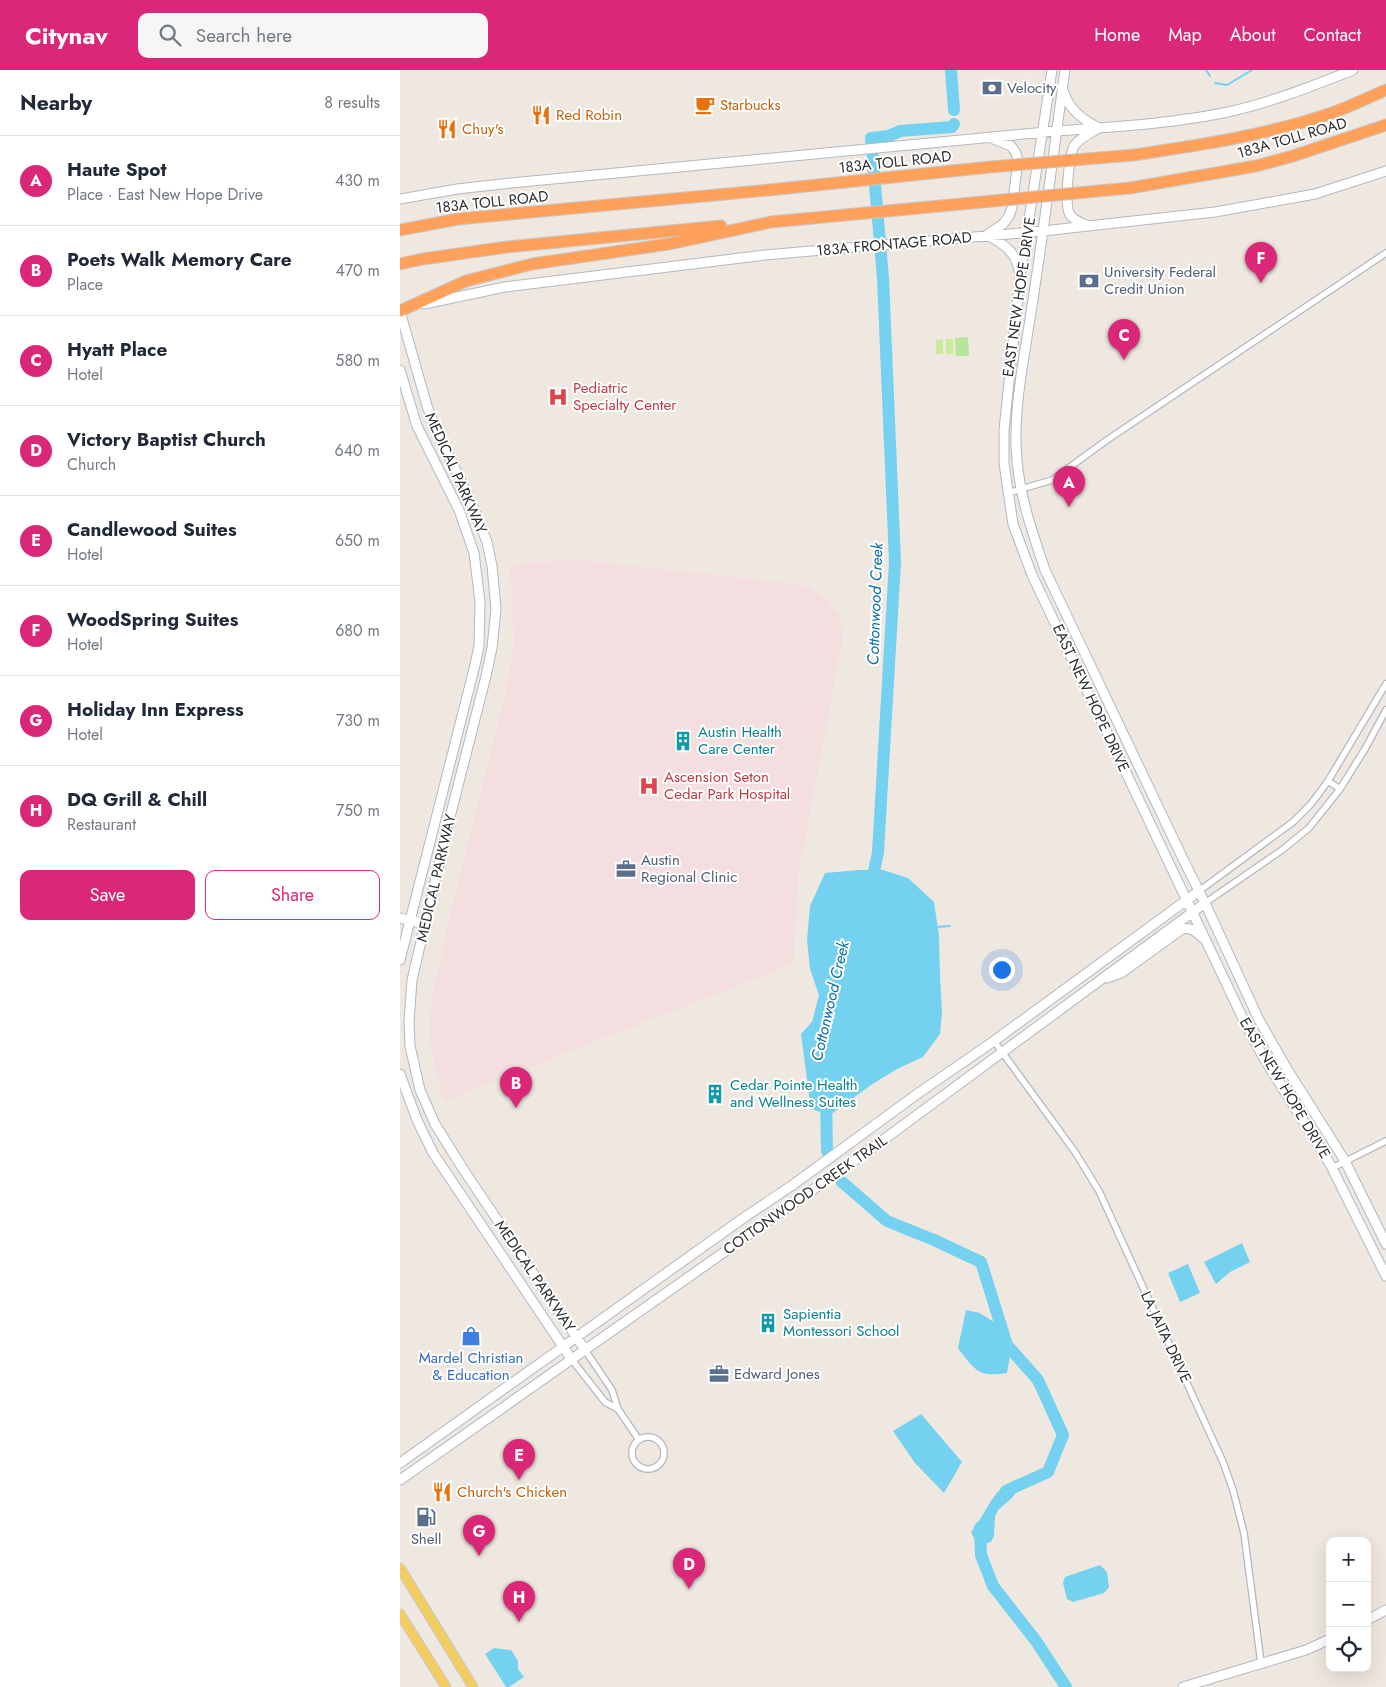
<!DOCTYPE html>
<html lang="en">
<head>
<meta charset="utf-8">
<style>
	:root { --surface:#fff; --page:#f6f6f7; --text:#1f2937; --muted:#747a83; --line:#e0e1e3; --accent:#db2777 }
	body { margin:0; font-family:Jost,sans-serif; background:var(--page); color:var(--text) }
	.controls { position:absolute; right:15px; bottom:15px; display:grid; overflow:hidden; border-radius:10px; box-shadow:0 5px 20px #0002 }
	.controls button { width:45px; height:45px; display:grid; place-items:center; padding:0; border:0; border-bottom:1px solid var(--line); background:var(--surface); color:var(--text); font:25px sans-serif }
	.you { position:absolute; left:601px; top:899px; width:18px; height:18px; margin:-12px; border:4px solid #fff; border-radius:50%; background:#1a73e8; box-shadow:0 0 0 8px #1a73e833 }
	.badge { display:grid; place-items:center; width:32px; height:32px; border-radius:50%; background:var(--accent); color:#fff; font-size:16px; font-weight:700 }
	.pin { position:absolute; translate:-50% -41px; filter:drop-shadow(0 1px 2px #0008) }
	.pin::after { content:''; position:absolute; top:26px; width:18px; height:15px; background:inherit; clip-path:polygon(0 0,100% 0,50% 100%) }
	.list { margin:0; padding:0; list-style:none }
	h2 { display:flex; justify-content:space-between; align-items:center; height:65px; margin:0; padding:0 20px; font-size:21px }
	h2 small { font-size:16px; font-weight:400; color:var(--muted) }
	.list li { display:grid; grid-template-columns:32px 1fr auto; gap:15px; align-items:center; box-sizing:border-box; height:90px; padding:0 20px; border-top:1px solid var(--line) }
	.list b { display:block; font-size:19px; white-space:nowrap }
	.list p { margin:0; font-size:16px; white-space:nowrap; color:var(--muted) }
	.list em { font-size:16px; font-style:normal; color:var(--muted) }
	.actions { display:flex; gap:10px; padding:15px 20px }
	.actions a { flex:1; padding:11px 0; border:1px solid var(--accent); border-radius:10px; text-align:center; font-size:18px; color:var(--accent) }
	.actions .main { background:var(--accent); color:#fff }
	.icon { flex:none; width:28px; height:28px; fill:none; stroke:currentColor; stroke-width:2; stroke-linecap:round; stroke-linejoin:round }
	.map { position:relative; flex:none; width:986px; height:1617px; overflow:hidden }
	header { display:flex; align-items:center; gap:30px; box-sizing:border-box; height:70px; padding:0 25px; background:var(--accent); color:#fff }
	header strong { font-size:24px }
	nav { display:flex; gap:28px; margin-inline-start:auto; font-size:18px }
	.search { width:350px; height:45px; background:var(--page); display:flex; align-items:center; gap:12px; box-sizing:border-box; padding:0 18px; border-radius:10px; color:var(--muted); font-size:19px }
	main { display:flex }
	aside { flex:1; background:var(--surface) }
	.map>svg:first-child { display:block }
	.medical { fill:#f5dee0 }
	.green { fill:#b7e59d }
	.pitch { fill:#caec99 }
	.water { fill:#74d1f0 }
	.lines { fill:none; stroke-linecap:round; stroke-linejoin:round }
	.stream { stroke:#74d1f0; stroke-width:2 }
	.river { stroke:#74d1f0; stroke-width:12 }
	.street-casing { stroke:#b4b7c1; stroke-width:8 }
	.secondary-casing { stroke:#b4b7c1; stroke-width:11 }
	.primary-casing { stroke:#c9c9c9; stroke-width:11 }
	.highway-casing { stroke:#c9c9c9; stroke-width:13 }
	.street { stroke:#fff; stroke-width:5.5 }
	.secondary { stroke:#fff; stroke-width:9 }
	.primary { stroke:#f2ce62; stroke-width:9 }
	.highway { stroke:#ffa05b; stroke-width:11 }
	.highway-bridge-casing { stroke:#c9c9c9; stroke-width:13; stroke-linecap:butt }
	.highway-bridge { stroke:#ffa05b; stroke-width:11 }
	.labels { text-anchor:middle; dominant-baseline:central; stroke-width:4; stroke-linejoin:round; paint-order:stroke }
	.service-label { font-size:15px; fill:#4e5e75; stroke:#fff; text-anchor:start }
	.food-label { font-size:15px; fill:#c56008; stroke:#fff; text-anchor:start }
	.street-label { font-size:15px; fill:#2e2e2e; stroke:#fff }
	.health-label { font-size:15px; fill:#be3a42; stroke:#fff; text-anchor:start }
	.culture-label { font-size:15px; fill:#0d838f; stroke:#fff; text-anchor:start }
	.shop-label { font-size:15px; fill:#366cbe; stroke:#fff }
	.water-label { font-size:16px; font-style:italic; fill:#0c72a3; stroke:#fff }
</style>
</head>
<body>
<header>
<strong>Citynav</strong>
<div class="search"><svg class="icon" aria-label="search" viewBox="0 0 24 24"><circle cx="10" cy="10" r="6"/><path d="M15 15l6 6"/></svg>Search here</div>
<nav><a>Home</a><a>Map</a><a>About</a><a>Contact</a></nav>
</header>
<main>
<aside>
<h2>Nearby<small>8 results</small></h2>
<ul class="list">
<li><span class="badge">A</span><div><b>Haute Spot</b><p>Place · East New Hope Drive</p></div><em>430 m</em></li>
<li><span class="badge">B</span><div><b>Poets Walk Memory Care</b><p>Place</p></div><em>470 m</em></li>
<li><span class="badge">C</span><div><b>Hyatt Place</b><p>Hotel</p></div><em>580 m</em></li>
<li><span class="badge">D</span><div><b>Victory Baptist Church</b><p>Church</p></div><em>640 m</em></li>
<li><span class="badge">E</span><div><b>Candlewood Suites</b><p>Hotel</p></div><em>650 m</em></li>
<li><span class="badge">F</span><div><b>WoodSpring Suites</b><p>Hotel</p></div><em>680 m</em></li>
<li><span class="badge">G</span><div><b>Holiday Inn Express</b><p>Hotel</p></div><em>730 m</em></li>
<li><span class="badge">H</span><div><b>DQ Grill &amp; Chill</b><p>Restaurant</p></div><em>750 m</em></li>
</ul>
<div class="actions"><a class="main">Save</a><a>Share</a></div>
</aside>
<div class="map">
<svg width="986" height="1617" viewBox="0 0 986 1617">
	<rect width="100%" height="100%" fill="#efe8e1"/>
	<path class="medical" d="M174,489L409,516L426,529L439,546L443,567L399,802L393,894L44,1031L40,1019L30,971L31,933L49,850L104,630L114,574L110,495Z"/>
	<path class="green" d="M568,267L569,286H556L555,268Z"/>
	<path class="pitch" d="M543,269V284H536V270Z
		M546,269H553V284H546Z"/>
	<path class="water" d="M459,800H483L508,808L534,832L539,866L540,906L542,942L540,964L523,987L497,999L471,1015L430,1045L411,1039L401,964L412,952L419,925L410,899L407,870L410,836L425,803Z
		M842,1173L850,1192L830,1202L816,1214L804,1192Z
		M788,1194L800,1223L780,1232L768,1203Z
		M566,1240L580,1243L594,1252L599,1264L611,1280L607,1303C578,1308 574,1299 558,1278Z
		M521,1344L562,1392L544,1423L515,1393L493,1361Z
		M619,1409L624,1410L612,1428L598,1440L595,1447L594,1466L591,1472L585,1474L575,1470L571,1462C588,1443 591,1417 619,1409Z
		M700,1495L707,1502L709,1517L704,1523L673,1532L667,1529L663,1513L665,1507Z
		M94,1578L111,1580L118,1591V1599L124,1607L109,1617H106L85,1584Z"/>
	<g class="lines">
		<path class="stream" d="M806,0L810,6
			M815,13L827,15L852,0
			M537,857L550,856"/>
		<path class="river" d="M551,0L554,40
			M471,816L478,782L495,492L483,208L471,68L489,66L500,61L552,57L554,54
			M426,1028L427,1081
			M442,1112L487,1151L534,1170L581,1192L607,1275L638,1310L663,1365L648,1402L606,1421
			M582,1456L580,1458L581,1485L593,1516L636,1571L666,1617"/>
		<defs>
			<path id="street" d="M608,423L652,410L707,370L986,183
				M928,711L940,719
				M799,821L893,752L911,734L928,711L986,614
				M805,833L882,780L909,758L940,719L965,679L986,640
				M594,971L675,1082L699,1121L823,1392L833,1420L844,1463L861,1593
				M932,1098L986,1071
				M185,1280L212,1320L218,1339L239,1370
				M172,1290L205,1332L218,1339
				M232 1383a16 16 0 1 1 32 0a16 16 0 1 1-32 0Z"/>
			<path id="secondary" d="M652,0L620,207L604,360V393L613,454L632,505L846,955L862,985L930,1094L986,1206
				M665,0C654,79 644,158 632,236C625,284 612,342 617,390C620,428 633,464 645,500L784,791L805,833L859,950L887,999L945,1091L986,1174
				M663,20C669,40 682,49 699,58C691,63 679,68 674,76C669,86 664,136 670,145C674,150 681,153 686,155
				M591,68L611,76L616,83L618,91L612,138L609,146L603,154L587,165C604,174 616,182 619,201
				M0,129L57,119L111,113L656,61C712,57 768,54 823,43C867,34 910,17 953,0
				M24,234L105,217L365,185L643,161L815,142L915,124L986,101
				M0,241L27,336L36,359L72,434L87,472L92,496L96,539L92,578L86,606L49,751L12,910L9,952L10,976L20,1020L35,1054L63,1099L185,1280
				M0,300L17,356L59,440L74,483L80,532L79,576L75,595L0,890
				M0,848L25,854
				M707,908L721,903L782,859C792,857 796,862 803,868
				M0,1004L17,1050L33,1083L172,1290
				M0,1393L342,1149L394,1114L520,1022L594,971L799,821
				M0,1410L475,1076L805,833
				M967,1550L986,1540
				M783,1617L906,1580L930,1569"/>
			<path id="primary" d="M0,1498L73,1617
				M0,1544L46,1617"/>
			<path id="highway" d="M734,85C800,75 867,65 929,44C949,37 967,28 986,20
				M730,118L856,96L893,86L986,55
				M0,160L58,149L369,120
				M0,194L23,189L107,177L321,156
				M0,241L66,211L132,194L269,174L371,152"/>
		</defs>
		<use href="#street" class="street-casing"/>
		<use href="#secondary" class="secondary-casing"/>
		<use href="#primary" class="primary-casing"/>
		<use href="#highway" class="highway-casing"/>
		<use href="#street" class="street"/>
		<use href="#secondary" class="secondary"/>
		<use href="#primary" class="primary"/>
		<use href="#highway" class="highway"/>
		<defs>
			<path id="highway-bridge" d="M369,120L590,97L734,85
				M371,152L730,118"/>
		</defs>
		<use href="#highway-bridge" class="highway-bridge-casing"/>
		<use href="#highway-bridge" class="highway-bridge"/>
	</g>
	<defs>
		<symbol id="bank-bare" viewBox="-9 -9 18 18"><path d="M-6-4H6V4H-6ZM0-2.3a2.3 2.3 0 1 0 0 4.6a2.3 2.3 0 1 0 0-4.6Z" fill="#5c6f8a" stroke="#fff" stroke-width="2.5" paint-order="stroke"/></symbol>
		<symbol id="cafe-bare" viewBox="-9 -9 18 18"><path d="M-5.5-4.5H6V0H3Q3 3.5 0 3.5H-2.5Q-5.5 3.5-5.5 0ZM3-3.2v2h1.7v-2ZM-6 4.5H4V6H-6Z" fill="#e8710a" stroke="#fff" stroke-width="2.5" paint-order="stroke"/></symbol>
		<symbol id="restaurant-bare" viewBox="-9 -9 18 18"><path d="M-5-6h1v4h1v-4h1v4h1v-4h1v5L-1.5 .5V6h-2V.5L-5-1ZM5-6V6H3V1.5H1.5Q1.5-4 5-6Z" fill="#e8710a" stroke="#fff" stroke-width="2.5" paint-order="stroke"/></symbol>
		<symbol id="hospital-bare" viewBox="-9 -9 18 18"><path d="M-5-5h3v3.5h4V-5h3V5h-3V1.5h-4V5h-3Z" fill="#e0444e" stroke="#fff" stroke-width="2.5" paint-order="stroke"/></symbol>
		<symbol id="building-bare" viewBox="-9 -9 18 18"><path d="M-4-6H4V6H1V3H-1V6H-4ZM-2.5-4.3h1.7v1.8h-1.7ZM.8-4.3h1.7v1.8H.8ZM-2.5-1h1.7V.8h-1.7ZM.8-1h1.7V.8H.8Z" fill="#0f9aa8" stroke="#fff" stroke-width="2.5" paint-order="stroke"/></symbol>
		<symbol id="office-bare" viewBox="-9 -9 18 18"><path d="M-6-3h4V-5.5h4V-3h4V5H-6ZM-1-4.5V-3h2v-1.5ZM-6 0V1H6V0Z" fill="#5c6f8a" stroke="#fff" stroke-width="2.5" paint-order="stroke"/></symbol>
		<symbol id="shop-bare" viewBox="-9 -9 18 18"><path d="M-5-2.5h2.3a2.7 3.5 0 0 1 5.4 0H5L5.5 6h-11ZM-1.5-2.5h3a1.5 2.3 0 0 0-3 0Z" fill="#3f7fe0" stroke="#fff" stroke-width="2.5" paint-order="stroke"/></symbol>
		<symbol id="fuel-bare" viewBox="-9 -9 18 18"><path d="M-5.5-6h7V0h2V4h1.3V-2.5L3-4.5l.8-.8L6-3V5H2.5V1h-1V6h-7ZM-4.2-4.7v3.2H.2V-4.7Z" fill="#5c6f8a" stroke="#fff" stroke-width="2.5" paint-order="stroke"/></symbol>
	</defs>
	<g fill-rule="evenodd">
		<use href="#bank-bare" x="578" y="4" width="28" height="28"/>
		<use href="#cafe-bare" x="291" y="21" width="28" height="28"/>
		<use href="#restaurant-bare" x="127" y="31" width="28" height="28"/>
		<use href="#restaurant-bare" x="33" y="45" width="28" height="28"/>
		<use href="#bank-bare" x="675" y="197" width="28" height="28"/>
		<use href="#hospital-bare" x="144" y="313" width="28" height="28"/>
		<use href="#building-bare" x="269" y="657" width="28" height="28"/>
		<use href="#hospital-bare" x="235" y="702" width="28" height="28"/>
		<use href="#office-bare" x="212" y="785" width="28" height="28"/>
		<use href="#building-bare" x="301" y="1010" width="28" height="28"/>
		<use href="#building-bare" x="354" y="1239" width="28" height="28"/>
		<use href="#shop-bare" x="57" y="1252" width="28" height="28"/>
		<use href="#office-bare" x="305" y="1290" width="28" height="28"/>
		<use href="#restaurant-bare" x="28" y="1408" width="28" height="28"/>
		<use href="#fuel-bare" x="12" y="1433" width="28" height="28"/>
	</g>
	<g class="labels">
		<g class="service-label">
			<text x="607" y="18">Velocity</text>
			<text x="704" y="202">University Federal<tspan x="704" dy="17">Credit Union</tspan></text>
			<text x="241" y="790">Austin<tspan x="241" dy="17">Regional Clinic</tspan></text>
			<text x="334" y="1304">Edward Jones</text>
			<text x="26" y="1469" text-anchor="middle">Shell</text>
		</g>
		<g class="food-label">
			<text x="320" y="35">Starbucks</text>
			<text x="156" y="45">Red Robin</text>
			<text x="62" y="59">Chuy's</text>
			<text x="57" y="1422">Church's Chicken</text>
		</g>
		<g class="street-label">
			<text transform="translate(892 68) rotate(-16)">183A TOLL ROAD</text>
			<text transform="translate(495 92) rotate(-6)">183A TOLL ROAD</text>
			<text transform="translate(92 132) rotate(-6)">183A TOLL ROAD</text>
			<text transform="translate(494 174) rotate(-5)">183A FRONTAGE ROAD</text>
			<text transform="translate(619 227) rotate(-82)">EAST NEW HOPE DRIVE</text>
			<text transform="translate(56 403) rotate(66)">MEDICAL PARKWAY</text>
			<text transform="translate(691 628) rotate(65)">EAST NEW HOPE DRIVE</text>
			<text transform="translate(36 808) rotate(-77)">MEDICAL PARKWAY</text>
			<text transform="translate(885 1018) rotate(59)">EAST NEW HOPE DRIVE</text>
			<text transform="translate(405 1125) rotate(-35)">COTTONWOOD CREEK TRAIL</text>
			<text transform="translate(135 1206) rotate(56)">MEDICAL PARKWAY</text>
			<text transform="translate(766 1267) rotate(65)">LA JAITA DRIVE</text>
		</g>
		<g class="health-label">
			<text x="173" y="318">Pediatric<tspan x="173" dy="17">Specialty Center</tspan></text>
			<text x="264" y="707">Ascension Seton<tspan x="264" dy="17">Cedar Park Hospital</tspan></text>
		</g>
		<g class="culture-label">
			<text x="298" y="662">Austin Health<tspan x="298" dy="17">Care Center</tspan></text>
			<text x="330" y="1015">Cedar Pointe Health<tspan x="330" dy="17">and Wellness Suites</tspan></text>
			<text x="383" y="1244">Sapientia<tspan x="383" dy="17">Montessori School</tspan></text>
		</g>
		<g class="shop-label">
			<text x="71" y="1288">Mardel Christian<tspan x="71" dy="17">&amp; Education</tspan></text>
		</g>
		<g class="water-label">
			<text transform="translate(475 534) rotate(-88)">Cottonwood Creek</text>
			<text transform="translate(430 931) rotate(-77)">Cottonwood Creek</text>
		</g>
	</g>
</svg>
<div class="controls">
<button>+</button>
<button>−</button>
<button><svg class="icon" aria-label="locate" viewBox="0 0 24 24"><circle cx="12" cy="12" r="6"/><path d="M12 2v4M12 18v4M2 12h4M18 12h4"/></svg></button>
</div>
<div class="you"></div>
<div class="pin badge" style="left:669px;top:437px">A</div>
<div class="pin badge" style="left:116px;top:1038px">B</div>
<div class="pin badge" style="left:724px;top:290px">C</div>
<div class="pin badge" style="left:289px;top:1519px">D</div>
<div class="pin badge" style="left:119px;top:1410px">E</div>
<div class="pin badge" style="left:861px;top:213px">F</div>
<div class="pin badge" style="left:79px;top:1486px">G</div>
<div class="pin badge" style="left:119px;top:1552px">H</div>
</div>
</main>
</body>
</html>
